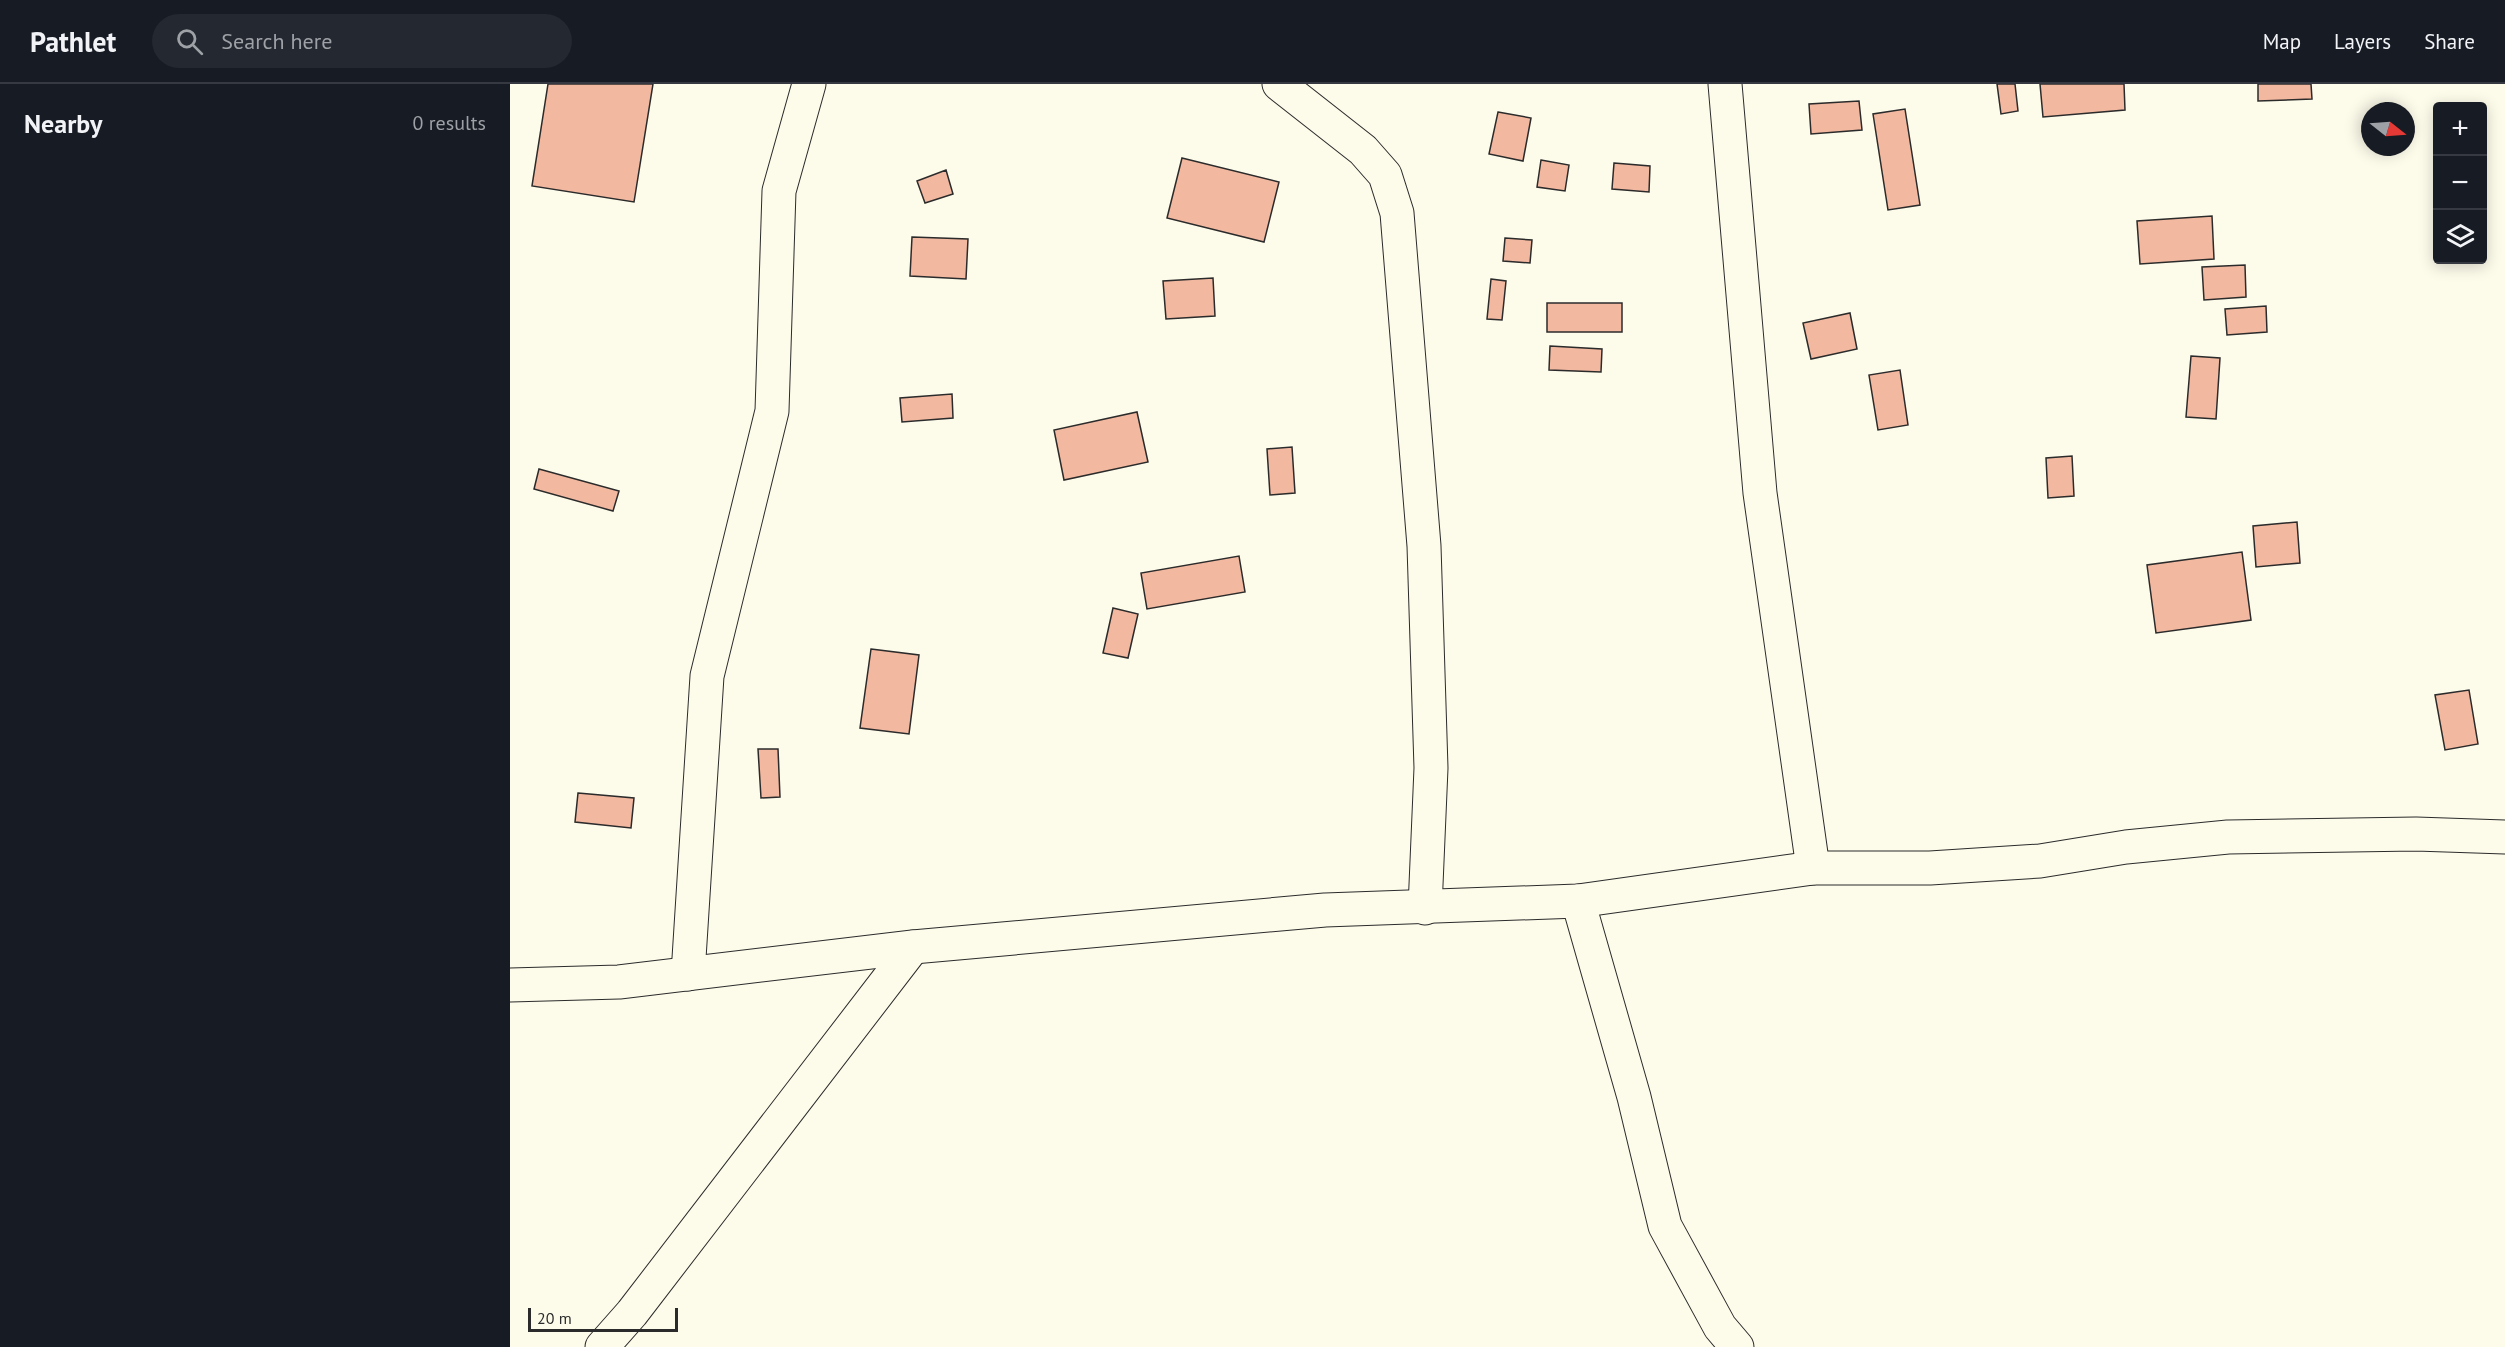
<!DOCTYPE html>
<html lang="en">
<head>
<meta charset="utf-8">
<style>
	:root { --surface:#171b24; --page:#242831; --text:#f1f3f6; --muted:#9ea1a6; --line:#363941 }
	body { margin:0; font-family:"PT Sans",sans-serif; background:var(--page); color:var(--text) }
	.controls { position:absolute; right:18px; top:18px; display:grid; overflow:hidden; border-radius:6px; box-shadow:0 3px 15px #0003 }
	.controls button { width:54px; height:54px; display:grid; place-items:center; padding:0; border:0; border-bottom:2px solid var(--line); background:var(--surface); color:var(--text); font:30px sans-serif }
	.compass { position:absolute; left:1851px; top:18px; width:54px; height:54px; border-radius:50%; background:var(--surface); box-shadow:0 3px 15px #0003; rotate:107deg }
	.scale { position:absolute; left:18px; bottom:15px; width:150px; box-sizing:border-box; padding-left:6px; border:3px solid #2b2b2b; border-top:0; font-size:16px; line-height:21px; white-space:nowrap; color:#2b2b2b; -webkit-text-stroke:4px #fdfbea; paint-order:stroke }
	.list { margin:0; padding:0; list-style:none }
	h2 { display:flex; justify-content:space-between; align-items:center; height:78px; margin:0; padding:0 24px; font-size:26px }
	h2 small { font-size:20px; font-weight:400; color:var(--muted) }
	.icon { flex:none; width:33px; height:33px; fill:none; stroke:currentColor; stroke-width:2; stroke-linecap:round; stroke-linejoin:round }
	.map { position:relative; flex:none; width:1995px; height:1263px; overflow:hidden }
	header { display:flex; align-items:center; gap:36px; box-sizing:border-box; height:84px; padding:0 30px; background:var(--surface); border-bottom:2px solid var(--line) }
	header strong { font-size:28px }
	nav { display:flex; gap:33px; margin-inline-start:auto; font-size:21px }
	.search { width:420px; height:54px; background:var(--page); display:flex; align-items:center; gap:15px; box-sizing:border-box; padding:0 21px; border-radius:33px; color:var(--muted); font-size:22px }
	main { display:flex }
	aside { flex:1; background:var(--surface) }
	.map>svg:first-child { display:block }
	.building { fill:#f2b8a0; stroke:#2b2b2b; stroke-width:1.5 }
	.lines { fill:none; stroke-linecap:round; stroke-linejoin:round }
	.minor-casing { stroke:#2b2b2b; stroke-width:35 }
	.trunk-casing { stroke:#2b2b2b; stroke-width:35 }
	.minor { stroke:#fdfbea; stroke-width:33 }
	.trunk { stroke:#fdfbea; stroke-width:33 }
</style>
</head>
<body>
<header>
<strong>Pathlet</strong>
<div class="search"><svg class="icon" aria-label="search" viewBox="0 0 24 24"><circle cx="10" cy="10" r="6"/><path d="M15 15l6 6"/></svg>Search here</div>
<nav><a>Map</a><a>Layers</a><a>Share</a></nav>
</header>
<main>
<aside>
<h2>Nearby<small>0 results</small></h2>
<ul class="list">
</ul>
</aside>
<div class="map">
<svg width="1995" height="1263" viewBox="0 0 1995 1263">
	<rect width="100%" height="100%" fill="#fdfbea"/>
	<path class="building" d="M38,0H143L124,118L22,102Z
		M1487,0H1505L1508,27L1491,30Z
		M1530,0H1614L1615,26L1533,33Z
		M1748,0H1801L1802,15L1748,17Z
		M1349,17L1352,46L1301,50L1299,20Z
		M1395,25L1410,121L1378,126L1363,30Z
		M988,28L1021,34L1013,77L979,70Z
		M672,74L769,98L754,158L657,134Z
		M1031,76L1059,81L1055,107L1027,103Z
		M1104,79L1140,82L1139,108L1102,105Z
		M436,86L443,110L415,119L407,97Z
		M1702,132L1704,175L1630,180L1627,137Z
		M402,153L458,155L456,195L400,192Z
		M995,154L1022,156L1020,179L993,177Z
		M1735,181L1736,213L1694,216L1692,183Z
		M703,194L705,232L656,235L653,197Z
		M981,195L996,197L992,236L977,235Z
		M1037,219H1112V248H1037Z
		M1756,222L1757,248L1717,251L1715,225Z
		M1340,229L1347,265L1301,275L1293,239Z
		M1040,262L1092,265L1091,288L1039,286Z
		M1681,272L1710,274L1706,335L1676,333Z
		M1390,286L1398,341L1368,346L1359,291Z
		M442,310L443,334L392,338L390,314Z
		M627,328L638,378L554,396L544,346Z
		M782,363L785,409L760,411L757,365Z
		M1562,372L1564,412L1538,414L1536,374Z
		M29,385L109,407L103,427L24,405Z
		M1787,438L1790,479L1746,483L1743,442Z
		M1732,468L1741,536L1646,549L1637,481Z
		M729,472L735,508L637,525L631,489Z
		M603,524L628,530L618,574L593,569Z
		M361,565L409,571L399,650L350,644Z
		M1959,606L1968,660L1935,666L1925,611Z
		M248,665H268L270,713L251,714Z
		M68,709L124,714L121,744L65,738Z"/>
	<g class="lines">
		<defs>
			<path id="minor" d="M769,0L853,66L875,91L887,129L914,462L921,684L915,824
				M1215,0L1250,409L1303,784
				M1068,817L1124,1013L1155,1142L1210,1243L1227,1263
				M178,890L197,592L262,327L269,107L299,0
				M92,1263L122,1229L403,863"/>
			<path id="trunk" d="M0,901L109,898L403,863L815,826L1068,817L1303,784H1420L1530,777L1616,763L1718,753L1906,750L1995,753"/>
		</defs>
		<use href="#minor" class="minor-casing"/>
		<use href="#trunk" class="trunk-casing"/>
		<use href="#minor" class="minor"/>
		<use href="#trunk" class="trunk"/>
	</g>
</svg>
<div class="controls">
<button>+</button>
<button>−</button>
<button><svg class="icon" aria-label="layers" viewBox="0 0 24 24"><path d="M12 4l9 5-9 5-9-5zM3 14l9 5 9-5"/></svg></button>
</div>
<svg class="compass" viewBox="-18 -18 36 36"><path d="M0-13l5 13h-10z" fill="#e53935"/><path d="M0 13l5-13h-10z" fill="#9ea1a6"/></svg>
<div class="scale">20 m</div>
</div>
</main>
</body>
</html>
